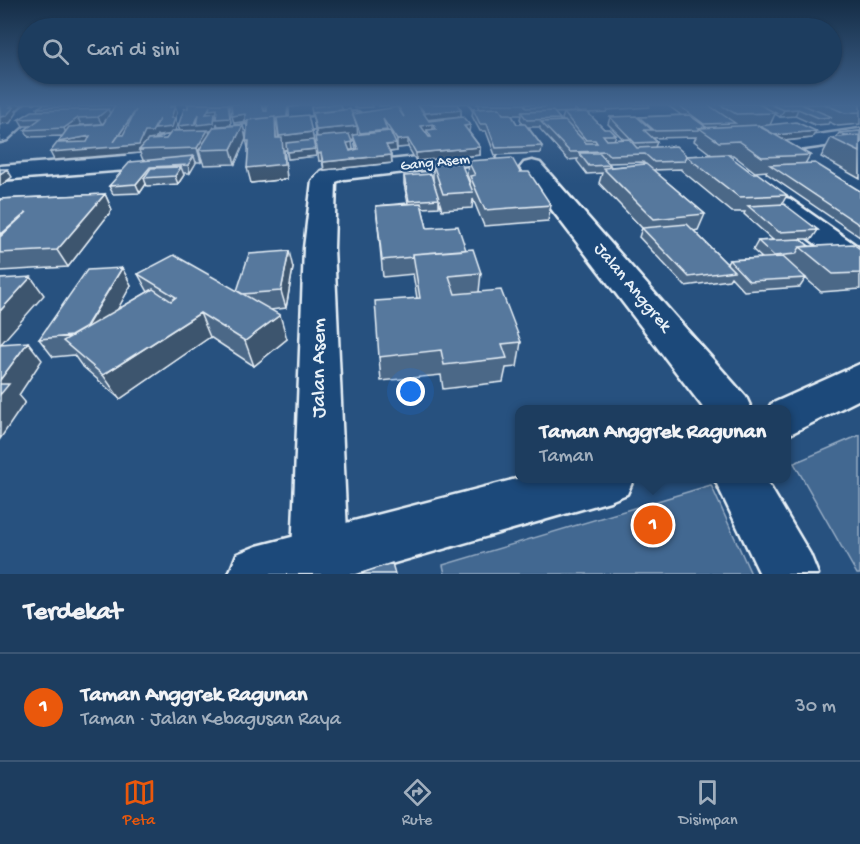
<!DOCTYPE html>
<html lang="id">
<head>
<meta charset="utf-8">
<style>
	:root { --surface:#1d3d5f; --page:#254465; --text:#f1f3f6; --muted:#a0aebd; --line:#3b5674; --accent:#ea580c }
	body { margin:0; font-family:"Gochi Hand",sans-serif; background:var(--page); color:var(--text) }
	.you { position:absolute; left:411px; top:392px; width:21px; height:21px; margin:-15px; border:4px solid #fff; border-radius:50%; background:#1a73e8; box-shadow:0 0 0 9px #1a73e833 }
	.badge { display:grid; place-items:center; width:39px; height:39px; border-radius:50%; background:var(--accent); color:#fff; font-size:20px; font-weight:700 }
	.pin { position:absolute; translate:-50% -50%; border:3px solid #fff; box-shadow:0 2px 6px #0006 }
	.popup { position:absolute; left:515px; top:405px; width:276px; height:78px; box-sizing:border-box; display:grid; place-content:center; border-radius:12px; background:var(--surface); filter:drop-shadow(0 2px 4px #0005); font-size:20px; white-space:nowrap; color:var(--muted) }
	.popup b { font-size:22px; color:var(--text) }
	.popup::after { content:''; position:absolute; left:50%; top:100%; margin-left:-12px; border:12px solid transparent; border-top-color:var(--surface) }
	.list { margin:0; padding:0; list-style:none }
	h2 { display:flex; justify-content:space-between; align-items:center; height:78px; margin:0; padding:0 24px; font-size:26px }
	h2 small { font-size:20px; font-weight:400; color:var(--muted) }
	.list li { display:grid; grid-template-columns:39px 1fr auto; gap:18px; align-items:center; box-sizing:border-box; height:108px; padding:0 24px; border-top:2px solid var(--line) }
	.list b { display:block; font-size:22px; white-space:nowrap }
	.list p { margin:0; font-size:20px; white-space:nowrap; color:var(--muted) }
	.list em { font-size:20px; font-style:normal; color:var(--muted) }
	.icon { flex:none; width:33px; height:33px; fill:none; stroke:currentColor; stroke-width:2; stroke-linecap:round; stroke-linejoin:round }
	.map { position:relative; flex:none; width:860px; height:574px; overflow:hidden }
	.search { position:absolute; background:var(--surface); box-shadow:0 2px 4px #0004; left:18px; right:18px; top:18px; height:66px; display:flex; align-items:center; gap:15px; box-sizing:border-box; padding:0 21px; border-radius:33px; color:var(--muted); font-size:22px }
	.sheet { height:186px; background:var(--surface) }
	nav { display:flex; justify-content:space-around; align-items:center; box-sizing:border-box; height:84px; border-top:2px solid var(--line); background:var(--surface); font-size:16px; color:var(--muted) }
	nav a { display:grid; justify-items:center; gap:3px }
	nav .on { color:var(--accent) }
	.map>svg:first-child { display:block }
	.green { fill:#436891; stroke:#96acc4; stroke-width:1.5 }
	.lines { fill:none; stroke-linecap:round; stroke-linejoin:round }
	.street-casing { stroke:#e8f1f8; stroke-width:5 }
	.secondary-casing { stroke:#e8f1f8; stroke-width:5 }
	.street { fill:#1f4a7a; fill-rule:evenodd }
	.secondary { fill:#1f4a7a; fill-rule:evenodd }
	.wall { fill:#4b6787; stroke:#e8f1f8; stroke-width:1.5; fill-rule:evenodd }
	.shaded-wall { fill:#3d546e; stroke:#e8f1f8; stroke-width:1.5 }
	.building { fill:#57789d; stroke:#e8f1f8; stroke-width:1.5; fill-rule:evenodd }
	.labels { text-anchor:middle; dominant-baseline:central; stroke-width:4.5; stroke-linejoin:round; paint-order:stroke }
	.far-street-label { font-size:15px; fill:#e8f1f8; stroke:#1f4a7a }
	.street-label { font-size:18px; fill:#e8f1f8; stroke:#1f4a7a }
	.near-street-label { font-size:21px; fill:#e8f1f8; stroke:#1f4a7a }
</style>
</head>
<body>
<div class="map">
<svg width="860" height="574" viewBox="0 0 860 574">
	<rect width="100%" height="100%" fill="#27517f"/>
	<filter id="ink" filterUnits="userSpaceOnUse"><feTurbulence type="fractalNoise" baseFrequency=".0167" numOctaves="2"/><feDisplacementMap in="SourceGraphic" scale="12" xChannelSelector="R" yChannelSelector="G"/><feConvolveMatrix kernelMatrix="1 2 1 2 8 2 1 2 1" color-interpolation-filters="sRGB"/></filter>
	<g filter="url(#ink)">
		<path class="green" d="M860,435V574H857L794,463Z
			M711,485L751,574H445L443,565Z"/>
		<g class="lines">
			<defs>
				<path id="street" d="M26,104H46L7,140L0,142V126Z
					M174,104H192L188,132L358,112L367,118L358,124L180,145L147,163L126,170L0,180V166L125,156L167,135Z
					M449,104H467L498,151L493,162L344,179L336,182L334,248L348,555L340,574H300L292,555L304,248L312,181L321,171L341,165L476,151Z
					M860,129V141L775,153L767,152L764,147L767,142L775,141Z
					M532,161L540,163L746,397L752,410H705L520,168L524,163Z
					M781,197L790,199L860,248V271L849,269L772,211L768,205L772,199Z
					M714,478H765L810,554L818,574H760Z"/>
				<path id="secondary" d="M860,364V399L786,436V410H768L771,404Z
					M520,478H634L627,494L610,501L356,574H229L237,554L257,546Z"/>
			</defs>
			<use href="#street" class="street-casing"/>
			<use href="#secondary" class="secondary-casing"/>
			<use href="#street" class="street"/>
			<use href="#secondary" class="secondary"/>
		</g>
		<path class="wall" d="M44,104L175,106L177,113L175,119L177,125L175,131H180L178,126L188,108V104H229L231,125L217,123L216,127L243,125L246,139L247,128L246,122L234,123L231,104H265V109H263L264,111H267V104H297L298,106L289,107V116L312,132L316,156L288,159L286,149L284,150L287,179L251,183L248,148L246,139L235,164L204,165L202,160L201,162H196L190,173H183L184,175L178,184L147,186L146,184L140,193L113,194L109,186L143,160L140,153L54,160L59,143L62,136L29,137L25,130L30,126H23L19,119L38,111L37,108ZM106,121L103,124L79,126L81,125L102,124ZM157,135L158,136L170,135L166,139L147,142L148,140L155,139Z
			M355,104H373V107L355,108Z
			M410,104H457L461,110V116L428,120L469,132L480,147V155L416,161L408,147L397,148V147V151L390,152L392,163L324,170L322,161H319L316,137L311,107L343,110L353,117V114L398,108V105ZM354,140L356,149L350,151L353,150L351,141Z
			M477,104H650L649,107L607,110L606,112L588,113L604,129L616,135L614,140L623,139L608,124L610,117L639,119V117L681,115L666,104H860V124L838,126L829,122L828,124L815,125L795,116L780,117L775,114L770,125L812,138L785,141L810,155L805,164L860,191V237L766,173L767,171L755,172L733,155H728L752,173L787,195L782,204L818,230L812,239H801L809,246L860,249V289L821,292L802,275L806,278L800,287L744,291L731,277L729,280L685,286L639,237L642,228L599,183L602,173L587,174L577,161L578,159L568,160L540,129V127H528L542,146L541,153L495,155L486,131H480L472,116L473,109H479ZM575,108L578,112L564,113L562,119L563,121H560V119L554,113L574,112ZM512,115H521L520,119L523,124H517ZM696,137L694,141L712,155L687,156L655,147L657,142L653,138ZM643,162L645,164L610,167V165L609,163ZM681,169V170L732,212H745L744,214L773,240L758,241L753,250L762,258L729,260L727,264L694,231L698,230L705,214L653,170Z
			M860,131V179L821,157L831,138H836L839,133Z
			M468,161L520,172L551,205L548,221L484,226L473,199L472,208L442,210L439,200V207L422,208L427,228L466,250L481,273L479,292L521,342L517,367L506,368L503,382L443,389L441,375L381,381L379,357L417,298L413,274L383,277L376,206L408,203L404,184V176L433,179V164L470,185V182L467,175Z
			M105,194L112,210L68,267L0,271V199Z
			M122,268L131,285L117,310L148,292L138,274L237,291L293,268L286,308L270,310L287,339L254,366L210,337L120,399L81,365L74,355L53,357L39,339Z"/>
		<path class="shaded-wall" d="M13,104H23L16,111L17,113L10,123L0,124V117Z
			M171,104H176L174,109L175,106L177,113L175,119L177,125L174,134L158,136L157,135L155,139L148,140L143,150H139L140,153L54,160L50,152L114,142L136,110L145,132L159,119L171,118L170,107Z
			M229,104L231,125L218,126L217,123L216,130L209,131L213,143L199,150L202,160L201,162L197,148L181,133L178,126L199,114H206L210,106Z
			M288,104H297L298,106L289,107V125L287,118Z
			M379,104H394V105L379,106Z
			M108,109L111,116L102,124L98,117Z
			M798,109L795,116L780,117L784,110Z
			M461,110V116L425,120V113Z
			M245,114L247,121L234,123L232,116Z
			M275,117L278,130L279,152L276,138Z
			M78,118L81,125L67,136L64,128Z
			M433,124V131L427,130V132L421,133V126Z
			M243,125L246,139L235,164L231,149Z
			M470,125L469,132L464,126Z
			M357,126L358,140L353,135L354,140L318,144L316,130Z
			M816,131L812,138L772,142L775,135Z
			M312,132L315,146L284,150L287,179L251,183L247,168L282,150L279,136Z
			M90,136L94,144L62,149L58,142Z
			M408,139V147L397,148V140Z
			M352,142L353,150H348L347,143Z
			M396,144L397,151L387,152L386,145Z
			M480,147V155L416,161V153Z
			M315,149L316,156L288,159L287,152Z
			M321,153L322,161H319L318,154Z
			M391,155L392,163L324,170L323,162Z
			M194,156L196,163L190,173L188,165Z
			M150,167L153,175L144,178L146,184L140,193L136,184Z
			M181,167L184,175L178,184L175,176Z
			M7,169L12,177L0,186V174Z
			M105,194L112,210L68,267L57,250Z
			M289,251L293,268L286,308L281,291Z
			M122,268L131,285L93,354L81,336Z
			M31,277L44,295L0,345V311Z
			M200,313L210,337L120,399L103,375Z
			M280,315L287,339L254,366L245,341Z
			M28,342L42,360L19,395L25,402L0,439V380Z"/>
		<path class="building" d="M0,104H13L10,107H14L6,116L0,117Z
			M44,104H90L87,106L37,108Z
			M92,104H115L113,105L89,106Z
			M116,104H171L170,107L175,106L171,118H175L172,127L155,129L159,119L152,132H145L139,145L50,152L57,143L87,142L90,136L58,142L69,127L103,124ZM136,110L123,135H119L114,142Z
			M188,104H228L230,118L216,119L217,109L209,110L210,106L206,114L215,113L214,123L197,125L199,114L195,124L178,126L184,109L188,108Z
			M231,104H262L264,111H267V104H288L287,117L277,118V119H275V117L248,120V121H245V114L232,116Z
			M340,104L343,110L312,113V114L311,107Z
			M410,104H417L429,121L463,117L470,125L464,126L480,147L416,153L408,139L397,140L383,119L387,130L360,133L353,114L397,107L404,117L398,105ZM433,124L436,129L427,130L431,137H429L421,126Z
			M418,104H457L461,110L425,113Z
			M524,104H543L546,107L526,108Z
			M547,104H574L575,105L549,106Z
			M578,104H607L608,105L580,106Z
			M677,104H707L735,123L704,124Z
			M719,104H759L776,113L736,114Z
			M770,104H801L832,117L819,118L798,109L784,110Z
			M824,104H860V112L845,113Z
			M499,108L503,114H511L517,124H525L542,146L496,148L487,124H480L473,109Z
			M108,109L98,117L78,118L64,128L25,130L41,118L19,119L32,111Z
			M350,109L357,126L316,130L312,113Z
			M553,111L560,119L527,120L521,112Z
			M587,112L604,129H610L616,135H603L607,140L629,139L637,148L676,146L687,156H686L684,161L654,162L645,154L609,155L605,151L570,152L541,122L565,121L586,143H597L595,140H586L564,113Z
			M308,115L312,132L279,136L277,118Z
			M689,115L706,127L699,128V130L655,131L639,117Z
			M636,116L652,130H644L657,142L635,143L610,117Z
			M275,117L276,138H282L284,164L247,168L249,141H246L248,120Z
			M796,122L816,131L775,135L758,126Z
			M243,125L231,149L199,150L214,127Z
			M758,125L810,155L762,157L739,141L719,142L699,128Z
			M208,130L197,148L139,150L148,140L166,139L172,131Z
			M390,131L396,144L386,145L391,155L323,162L321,153L318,154L315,137L349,134L352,142L347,143L350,151L358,149L353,135Z
			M860,131V135L846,136L839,133Z
			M860,135V152L831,138Z
			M313,140L315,149L287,152L286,143Z
			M579,153H600L610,165L589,166Z
			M727,154L752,173H757L787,195L739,197L686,156Z
			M194,156L188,165L150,167L136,184L109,186L130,162Z
			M512,158L520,172H529L551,205L485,210L470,176L475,175L468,161Z
			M461,163L473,192L443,194L433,164Z
			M815,163L860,191V225L770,165Z
			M646,164L705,214L654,219L603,168Z
			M181,167L175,176L144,178L151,168Z
			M0,169H7L0,174Z
			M431,174L439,199L409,201L404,176Z
			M105,194L57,250L0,253V237L27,212L0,235V199Z
			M421,203L427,228L458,226L466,250L413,254V257L382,260L376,206Z
			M784,204L818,230L779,232L748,206Z
			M687,224L734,271L689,277L642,228Z
			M800,239L809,246L800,247L796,254L774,256L758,241Z
			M853,244L860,249V273L833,274L800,247Z
			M473,249L481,273L449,276L455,294L501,290L521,342L502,344L507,358L444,365L441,350L379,357L375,301L420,298L413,254Z
			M289,251L281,291L242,294L237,291L249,254Z
			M174,255L280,315L245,341L200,313L103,375L63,341L153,289L171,301L176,297L138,274Z
			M783,257L806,278L749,281L729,260Z
			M122,268L85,328L71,336L39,339L87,270Z
			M31,277L0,311V279Z
			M28,342L0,380V344Z
			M0,384H9L0,395Z
			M392,563L395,574H359Z"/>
	</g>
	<linearGradient id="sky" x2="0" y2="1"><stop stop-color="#152d46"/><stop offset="0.57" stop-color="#416590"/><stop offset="1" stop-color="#416590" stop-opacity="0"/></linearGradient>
	<rect width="860" height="184" fill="url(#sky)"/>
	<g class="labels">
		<g class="far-street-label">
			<text transform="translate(435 163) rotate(-6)">Gang Asem</text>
		</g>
		<g class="street-label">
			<text transform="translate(632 288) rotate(50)">Jalan Anggrek</text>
		</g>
		<g class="near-street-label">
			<text transform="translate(320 368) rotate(-90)">Jalan Asem</text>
		</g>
	</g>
</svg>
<div class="you"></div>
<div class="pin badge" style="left:653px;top:525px">1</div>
<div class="popup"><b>Taman Anggrek Ragunan</b>Taman</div>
<div class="search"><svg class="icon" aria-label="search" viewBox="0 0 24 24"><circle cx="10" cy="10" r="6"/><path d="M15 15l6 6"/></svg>Cari di sini</div>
</div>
<section class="sheet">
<h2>Terdekat<small></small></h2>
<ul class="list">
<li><span class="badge">1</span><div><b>Taman Anggrek Ragunan</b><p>Taman · Jalan Kebagusan Raya</p></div><em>30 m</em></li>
</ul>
</section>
<nav>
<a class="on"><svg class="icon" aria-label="map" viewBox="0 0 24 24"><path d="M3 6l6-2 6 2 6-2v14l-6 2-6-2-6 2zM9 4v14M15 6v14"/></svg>Peta</a>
<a><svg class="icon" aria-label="directions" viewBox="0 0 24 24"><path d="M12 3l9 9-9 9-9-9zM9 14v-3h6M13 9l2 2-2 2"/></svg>Rute</a>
<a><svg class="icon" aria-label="saved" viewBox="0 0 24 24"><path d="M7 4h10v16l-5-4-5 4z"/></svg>Disimpan</a>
</nav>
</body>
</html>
